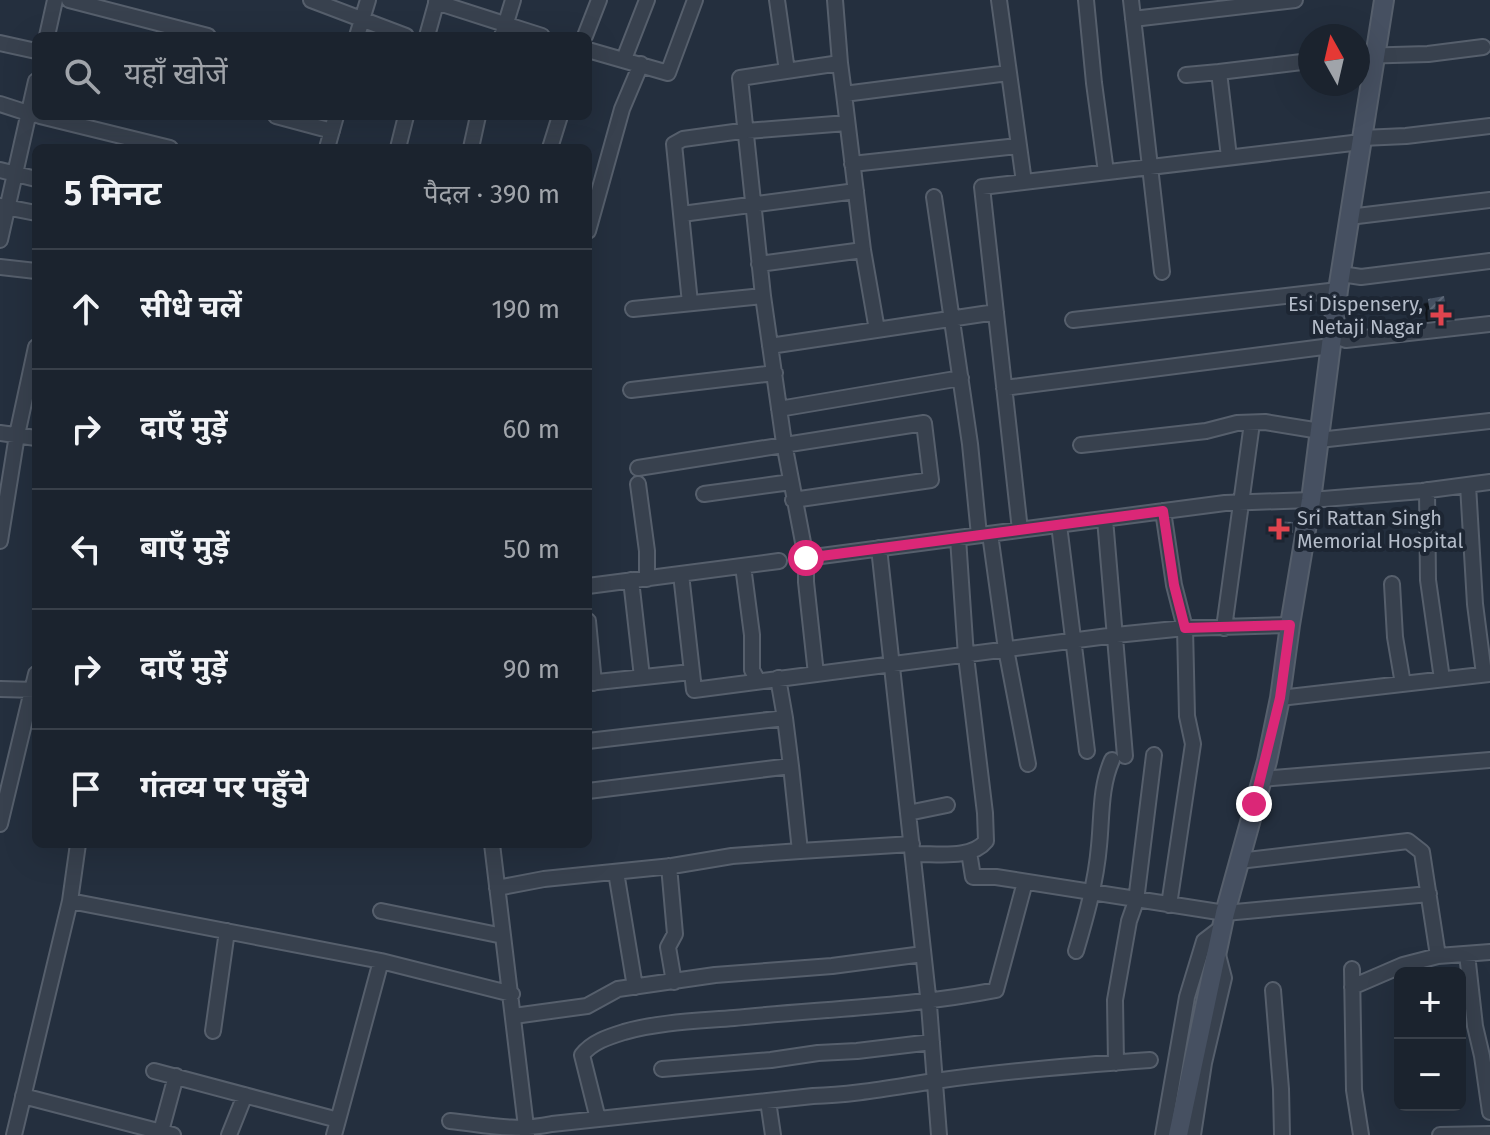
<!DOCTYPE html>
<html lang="hi">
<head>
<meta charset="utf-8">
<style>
	:root { --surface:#1b232e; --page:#242b36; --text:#f1f3f6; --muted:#a0a4aa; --line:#39404a }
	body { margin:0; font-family:"Fira Sans","Noto Sans Devanagari",sans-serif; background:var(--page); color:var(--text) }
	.controls { position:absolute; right:24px; bottom:24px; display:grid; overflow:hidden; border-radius:12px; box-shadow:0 8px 32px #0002 }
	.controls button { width:72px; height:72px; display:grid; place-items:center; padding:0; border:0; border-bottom:2px solid var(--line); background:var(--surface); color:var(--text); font:40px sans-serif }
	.compass { position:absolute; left:1298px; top:24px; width:72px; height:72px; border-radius:50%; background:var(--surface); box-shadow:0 8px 32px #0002; rotate:352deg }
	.stop { position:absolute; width:24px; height:24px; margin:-18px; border:6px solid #db2777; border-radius:50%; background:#fff }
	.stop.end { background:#db2777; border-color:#fff; box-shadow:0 2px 8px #0008 }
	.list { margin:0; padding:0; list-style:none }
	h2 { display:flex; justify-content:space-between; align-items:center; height:104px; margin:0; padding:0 32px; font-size:34px }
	h2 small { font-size:26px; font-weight:400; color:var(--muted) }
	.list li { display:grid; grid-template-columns:52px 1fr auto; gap:24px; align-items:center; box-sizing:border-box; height:120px; padding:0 32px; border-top:2px solid var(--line) }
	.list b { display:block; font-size:30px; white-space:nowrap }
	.list em { font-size:26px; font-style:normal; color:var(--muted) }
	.icon { flex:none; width:44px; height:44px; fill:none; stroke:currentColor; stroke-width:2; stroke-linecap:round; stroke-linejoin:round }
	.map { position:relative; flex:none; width:1490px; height:1135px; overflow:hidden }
	.search { position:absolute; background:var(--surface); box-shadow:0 8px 32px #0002; left:32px; top:32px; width:560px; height:88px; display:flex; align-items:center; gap:20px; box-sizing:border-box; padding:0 28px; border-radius:12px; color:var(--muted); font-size:30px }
	.panel { position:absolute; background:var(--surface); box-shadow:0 8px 32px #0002; left:32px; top:144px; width:560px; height:704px; border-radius:12px }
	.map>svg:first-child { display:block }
	.building { fill:url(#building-hatch); filter:url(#shadow) }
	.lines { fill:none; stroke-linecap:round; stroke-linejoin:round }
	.minor-casing { stroke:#565f6c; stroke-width:18 }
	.secondary-casing { stroke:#565f6c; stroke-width:22 }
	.minor { stroke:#38414e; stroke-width:14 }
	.secondary { stroke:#465061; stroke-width:18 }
	.route { stroke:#db2777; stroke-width:10 }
	.health-dot { fill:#e0444e; stroke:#1d2633; stroke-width:3 }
	.labels { text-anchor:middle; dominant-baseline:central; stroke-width:8; stroke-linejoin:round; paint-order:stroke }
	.poi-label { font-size:20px; fill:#b4bcc9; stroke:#1d2633; text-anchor:end }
</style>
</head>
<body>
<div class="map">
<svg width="1490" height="1135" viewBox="0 0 1490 1135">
	<defs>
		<pattern id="building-hatch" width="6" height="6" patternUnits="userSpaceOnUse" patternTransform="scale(2)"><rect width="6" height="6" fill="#455162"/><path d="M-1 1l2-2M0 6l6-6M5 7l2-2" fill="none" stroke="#5d6877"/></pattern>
		<filter id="shadow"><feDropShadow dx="-4.5" dy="4.5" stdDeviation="0" flood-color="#0009"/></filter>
	</defs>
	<rect width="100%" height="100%" fill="#242f3e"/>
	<path class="building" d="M1444,296L1448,319L1431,320L1428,299Z
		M1275,521L1293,522V533L1275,532Z"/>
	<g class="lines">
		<defs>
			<path id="minor" d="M69,0L208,36
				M311,0L406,36
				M777,0L787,71
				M999,0L1024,182
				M1086,0L1094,83L1106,172
				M1131,0L1162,272
				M436,2L542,36
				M1133,19L1295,0
				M47,36L55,0
				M357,36L368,0
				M427,36L437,0
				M502,36L513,0
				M585,36L599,0
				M0,43L36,51
				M588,50L668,73L695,0
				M1358,56L1428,54L1483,47
				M624,59L647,0
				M840,63L844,94
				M1186,75L1219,72
				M0,104L34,115
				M40,116L170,148
				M276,116L332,131
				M1362,138L1406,136L1490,126
				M327,148L336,116
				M398,148L406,116
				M471,148L478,116
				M550,148L560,116
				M1229,157L1219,72L1310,61
				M852,164L1018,146
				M0,170L36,179
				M934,197L970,444L979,535
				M1,206L36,213
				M682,214L856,191
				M1349,217L1490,200
				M588,231L622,109L641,64
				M0,240L36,81
				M759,264L863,250
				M0,267L36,271
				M1341,274L1361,277L1490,261
				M690,303L674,144L683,139L734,132L847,123
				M633,309L763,296
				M1073,320L1338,290
				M877,330L863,250L844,94L1008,73
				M1333,335L1346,340L1490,324
				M770,346L996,312
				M1004,388L1331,346
				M631,390L775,373
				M779,409L961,378
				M0,433L36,438
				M1319,440L1490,421
				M1081,445L1206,431L1237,423L1265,422L1320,431
				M638,468L924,423L931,480L793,500
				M638,484L647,551V579
				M1468,485L1475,604L1484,674
				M1427,490L1428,580L1442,679
				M704,494L791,482
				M1163,511L1174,585L1185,628L1187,716L1193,744L1169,905
				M1105,519L1125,756
				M1059,525L1087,751
				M1020,530L982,187L1361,142
				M990,534L1006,649L1028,764
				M0,541L17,435L36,347
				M879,548L929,1005L939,1135
				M806,558L1225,503L1311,500L1422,491L1490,482
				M743,566L752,635V670L758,681
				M681,574L694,690L1116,635L1185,628L1290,625
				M631,580L642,677
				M1392,584L1395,637L1403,684
				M588,586L779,561
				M588,621L594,683
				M1224,628L1252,423
				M816,674L806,582V558L784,443L763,296L740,78L840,63L835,0
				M588,683L691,672
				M0,689L36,690
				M1280,698L1490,674
				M588,741L785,718L778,678
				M1262,779L1490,760
				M588,791L791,766L785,718
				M908,813L947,805
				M0,824L36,674
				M492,844L527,1135
				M800,851L912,844
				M969,852L973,877H996L1225,913L1429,894
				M913,854C935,853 971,860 986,841L985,813L966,656L958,538
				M1239,861L1408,841L1422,852L1438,956L1490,952
				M669,866L675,934L668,947L674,982
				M616,872L635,987
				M497,888L544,879L672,866L732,856L800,851L791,766
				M70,901L381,961L512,994
				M381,911L503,936
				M1076,951C1086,917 1096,882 1099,846C1102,817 1100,787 1112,760
				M1467,954L1475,1026L1482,1056L1490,1112
				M1352,969L1354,1090L1361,1135
				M1352,987L1403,965L1438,956
				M1273,990L1281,1089L1282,1135
				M514,1016L587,1006L618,989L715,975L832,966L923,954
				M213,1031L227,931
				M1116,1063L1115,1000L1129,921L1136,901L1154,755
				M662,1069L771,1060L818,1053L857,1051L932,1042
				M154,1071L338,1120
				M23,1096L173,1135
				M768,1101L773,1135
				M598,1119L582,1055C592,1042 608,1037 624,1032C659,1022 698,1021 734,1018C821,1009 910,1007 996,990L1025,882
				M450,1121C489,1125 512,1132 552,1124L813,1096C854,1095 894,1087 935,1081C1005,1071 1078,1065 1150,1060
				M14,1135L70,901L78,844
				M160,1135L176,1076
				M229,1135L245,1095
				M334,1135L381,961
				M1163,1135L1187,997L1204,941L1221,928
				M1193,1135L1204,1063L1224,978L1218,955
				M1440,1135L1490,1134"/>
			<path id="secondary" d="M1178,1135L1225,913L1267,761L1280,698L1290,625L1311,500L1338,290L1384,0"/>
		</defs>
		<use href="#minor" class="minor-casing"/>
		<use href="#secondary" class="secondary-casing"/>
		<use href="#minor" class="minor"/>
		<use href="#secondary" class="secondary"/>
	</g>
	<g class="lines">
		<path class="route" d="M806,558L1163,511L1174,585L1185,628L1290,625L1280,698L1254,804"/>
	</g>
	<g class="health-dot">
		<path d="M1437 303h8v8h8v8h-8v8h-8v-8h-8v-8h8z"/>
		<path d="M1275 517h8v8h8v8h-8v8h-8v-8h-8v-8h8z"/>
	</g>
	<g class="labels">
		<g class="poi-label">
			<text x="1423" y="304">Esi Dispensery,<tspan x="1423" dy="23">Netaji Nagar</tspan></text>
			<text x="1297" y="518" text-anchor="start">Sri Rattan Singh<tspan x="1297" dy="23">Memorial Hospital</tspan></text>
		</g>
	</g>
</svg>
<div class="controls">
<button>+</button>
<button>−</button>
</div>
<svg class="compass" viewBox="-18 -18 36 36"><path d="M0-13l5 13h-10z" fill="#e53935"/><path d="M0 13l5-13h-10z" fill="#a0a4aa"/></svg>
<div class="stop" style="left:806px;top:558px"></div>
<div class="stop end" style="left:1254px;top:804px"></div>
<div class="search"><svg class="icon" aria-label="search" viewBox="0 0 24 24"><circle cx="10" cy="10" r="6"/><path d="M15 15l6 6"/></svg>यहाँ खोजें</div>
<section class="panel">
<h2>5 मिनट<small>पैदल · 390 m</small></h2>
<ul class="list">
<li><svg class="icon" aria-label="ahead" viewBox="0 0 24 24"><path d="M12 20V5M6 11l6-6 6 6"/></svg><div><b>सीधे चलें</b></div><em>190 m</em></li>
<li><svg class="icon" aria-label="right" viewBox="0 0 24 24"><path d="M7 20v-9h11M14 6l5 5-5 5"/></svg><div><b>दाएँ मुड़ें</b></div><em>60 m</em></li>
<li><svg class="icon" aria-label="left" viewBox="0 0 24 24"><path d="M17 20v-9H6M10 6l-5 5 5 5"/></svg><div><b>बाएँ मुड़ें</b></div><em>50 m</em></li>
<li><svg class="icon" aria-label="right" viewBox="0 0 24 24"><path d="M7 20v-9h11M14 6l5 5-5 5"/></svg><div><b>दाएँ मुड़ें</b></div><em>90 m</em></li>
<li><svg class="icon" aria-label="arrive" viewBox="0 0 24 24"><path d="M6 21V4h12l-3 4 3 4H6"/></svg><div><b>गंतव्य पर पहुँचे</b></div></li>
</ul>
</section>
</div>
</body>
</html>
